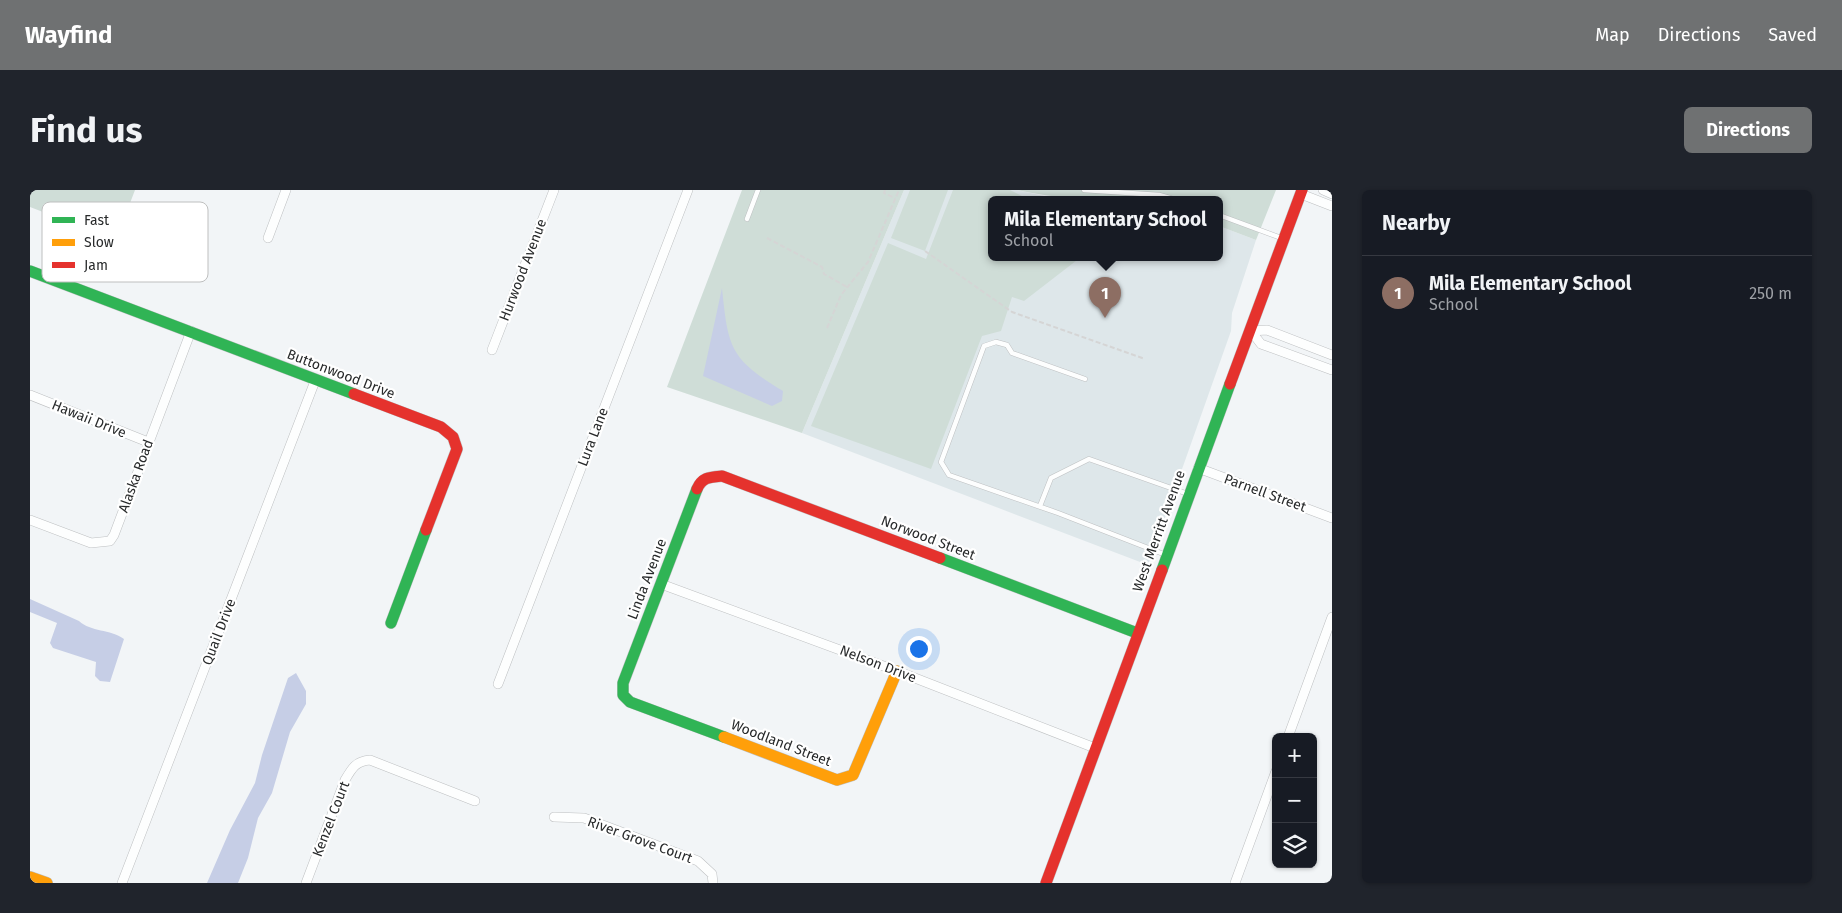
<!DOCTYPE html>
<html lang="en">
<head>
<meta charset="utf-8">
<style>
	:root { --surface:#171b24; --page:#20242c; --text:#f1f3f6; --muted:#9ea1a6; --line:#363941; --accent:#6f7172 }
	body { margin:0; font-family:"Fira Sans",sans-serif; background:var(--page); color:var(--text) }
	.controls { position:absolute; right:15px; bottom:15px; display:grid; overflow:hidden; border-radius:8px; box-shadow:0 1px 4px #0004 }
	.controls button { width:45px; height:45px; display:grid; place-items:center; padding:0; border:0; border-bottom:1px solid var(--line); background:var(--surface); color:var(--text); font:25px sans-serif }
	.you { position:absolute; left:888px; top:458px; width:18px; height:18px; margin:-12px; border:4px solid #fff; border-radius:50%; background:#1a73e8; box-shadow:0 0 0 8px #1a73e833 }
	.badge { display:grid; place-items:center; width:32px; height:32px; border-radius:50%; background:var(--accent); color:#fff; font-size:16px; font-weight:700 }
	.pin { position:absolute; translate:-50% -41px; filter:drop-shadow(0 1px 2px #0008) }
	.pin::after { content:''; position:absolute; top:26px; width:18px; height:15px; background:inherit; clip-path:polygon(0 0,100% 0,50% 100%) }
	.popup { position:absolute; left:958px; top:6px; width:235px; height:65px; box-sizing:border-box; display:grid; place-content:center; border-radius:8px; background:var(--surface); filter:drop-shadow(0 1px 4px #0005); font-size:16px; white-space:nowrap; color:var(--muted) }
	.popup b { font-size:19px; color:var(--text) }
	.popup::after { content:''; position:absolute; left:50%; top:100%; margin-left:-10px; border:10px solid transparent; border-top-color:var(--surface) }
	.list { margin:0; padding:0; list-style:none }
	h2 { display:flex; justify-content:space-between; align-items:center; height:65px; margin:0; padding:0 20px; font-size:21px }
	h2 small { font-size:16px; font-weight:400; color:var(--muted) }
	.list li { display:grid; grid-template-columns:32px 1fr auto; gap:15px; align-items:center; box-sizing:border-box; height:75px; padding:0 20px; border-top:1px solid var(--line) }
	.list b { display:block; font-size:19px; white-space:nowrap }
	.list p { margin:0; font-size:16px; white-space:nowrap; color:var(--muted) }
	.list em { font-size:16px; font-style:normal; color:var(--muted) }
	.icon { flex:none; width:28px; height:28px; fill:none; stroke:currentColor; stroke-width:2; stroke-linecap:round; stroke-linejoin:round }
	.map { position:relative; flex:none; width:1302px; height:693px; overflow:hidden; border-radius:8px }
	header { display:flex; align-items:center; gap:30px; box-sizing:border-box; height:70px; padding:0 25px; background:var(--accent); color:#fff }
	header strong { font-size:24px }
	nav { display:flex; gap:28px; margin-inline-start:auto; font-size:18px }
	.intro { display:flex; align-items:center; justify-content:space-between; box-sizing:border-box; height:120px; padding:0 30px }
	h1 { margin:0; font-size:35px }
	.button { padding:12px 22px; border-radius:8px; background:var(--accent); color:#fff; font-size:18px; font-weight:700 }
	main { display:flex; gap:30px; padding:0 30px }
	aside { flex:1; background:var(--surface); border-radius:8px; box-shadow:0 1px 4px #0004 }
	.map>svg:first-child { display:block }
	.built { fill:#dee7ea }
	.green { fill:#cfddd7 }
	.water { fill:#c6cee6 }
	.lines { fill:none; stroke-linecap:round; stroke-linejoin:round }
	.lane-casing { stroke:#bec0c2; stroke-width:5.5 }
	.street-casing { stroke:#bec0c2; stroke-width:10 }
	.fast-casing { stroke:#bec0c2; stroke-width:12 }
	.slow-casing { stroke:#bec0c2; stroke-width:12 }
	.jam-casing { stroke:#bec0c2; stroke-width:12 }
	.path { stroke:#d5d5d5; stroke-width:2; stroke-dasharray:5 2.5; stroke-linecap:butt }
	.lane { stroke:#fdfefe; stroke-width:4.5 }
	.street { stroke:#fdfefe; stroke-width:9 }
	.fast { stroke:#30b455; stroke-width:11 }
	.slow { stroke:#ff9f0a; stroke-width:11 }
	.jam { stroke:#e5322d; stroke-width:11 }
	.labels { text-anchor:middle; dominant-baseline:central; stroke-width:4.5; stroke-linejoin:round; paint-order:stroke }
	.street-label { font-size:14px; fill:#282a2b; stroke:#fff }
	.key { fill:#fff; stroke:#bebfbf; stroke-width:1 }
	.key-label { font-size:14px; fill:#282a2b }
</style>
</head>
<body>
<header>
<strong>Wayfind</strong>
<nav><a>Map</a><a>Directions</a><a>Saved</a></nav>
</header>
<div class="intro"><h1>Find us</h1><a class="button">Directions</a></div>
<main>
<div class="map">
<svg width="1302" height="693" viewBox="0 0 1302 693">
	<rect width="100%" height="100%" fill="#f2f5f7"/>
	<path class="built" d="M874,0H987L1014,6L1052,9H961V67H1189V36L1226,50L1202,123L1201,141L1118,375L772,243Z"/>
	<path class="green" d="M0,0H105L86,50L0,17Z
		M712,0H874L772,243L637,197Z
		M880,0H918L895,61L861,48Z
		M923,0H980L998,9H961V67H1051L994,111L982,107L971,141L952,146L901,279L781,236L858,53L896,69Z
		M987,0H1246L1226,50L1189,36V9C1122,9 1052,15 987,0Z"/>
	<path class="water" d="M692,98C698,158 700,169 753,201L752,211L742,216L673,186Z
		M0,409L49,431C61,442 80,439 94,449L80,492L70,491L65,486L66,472L23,458L20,453L27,433L0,422Z
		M266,483L276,501V514L260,542L242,603L228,628L218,668L208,693H177L200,640L225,593L232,565L258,488Z"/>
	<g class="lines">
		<defs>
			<path id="lane" d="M1054,0L1129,5L1143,9
				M1189,25L1254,49
				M717,29L728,0
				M1055,189L982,163L977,155L966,152L954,156L911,272L919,285L1028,323L1136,365
				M1010,316L1021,288L1059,269L1158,304"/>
			<path id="street" d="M1293,0L1302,4
				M1271,4L1302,16
				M238,48L256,0
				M1221,141L1231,154L1302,180
				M1221,141L1237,140L1302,165
				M462,160L524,0
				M0,205L118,252
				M1168,278L1302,328
				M0,330L61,353L80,351L84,345L161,141
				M631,394L867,481L1065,558
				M468,494L658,0
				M1258,547L1302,427
				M524,627L554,628L668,671L682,684L683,693
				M92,693L285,191
				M276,693L315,590C322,578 326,571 340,570L445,611
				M1205,693L1246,581"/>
			<path id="fast" d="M0,81L324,204
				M667,299L593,493V505L600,512L694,547
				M910,368L1107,443
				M1132,380L1200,194
				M361,433L396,340"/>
			<path id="slow" d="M694,547L807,590L823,585L867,481
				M0,687L17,693"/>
			<path id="jam" d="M1200,194L1272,0
				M324,204L411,237L423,247L427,259L396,340
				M667,299C672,287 680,287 692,286L910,368
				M1016,693L1132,380"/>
		</defs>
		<use href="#lane" class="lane-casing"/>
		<use href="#street" class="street-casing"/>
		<use href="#fast" class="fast-casing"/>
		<use href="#slow" class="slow-casing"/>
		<use href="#jam" class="jam-casing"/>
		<path class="path" d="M855,0L854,3L865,8
			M737,48L792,77L794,84L817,97
			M895,61L982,122L1115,169
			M797,138L811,105L838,72L869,0"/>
		<use href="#lane" class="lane"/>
		<use href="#street" class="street"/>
		<use href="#fast" class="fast"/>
		<use href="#slow" class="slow"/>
		<use href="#jam" class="jam"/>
	</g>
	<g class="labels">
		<g class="street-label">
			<text transform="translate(493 80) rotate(-69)">Hurwood Avenue</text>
			<text transform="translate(311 184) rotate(21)">Buttonwood Drive</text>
			<text transform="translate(59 229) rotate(22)">Hawaii Drive</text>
			<text transform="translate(563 247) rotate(-69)">Lura Lane</text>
			<text transform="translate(106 286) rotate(-70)">Alaska Road</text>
			<text transform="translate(1235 303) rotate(20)">Parnell Street</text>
			<text transform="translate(1129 341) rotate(-70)">West Merritt Avenue</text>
			<text transform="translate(898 348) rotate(21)">Norwood Street</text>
			<text transform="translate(617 389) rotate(-69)">Linda Avenue</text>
			<text transform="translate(189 442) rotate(-69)">Quail Drive</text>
			<text transform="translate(848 474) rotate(21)">Nelson Drive</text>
			<text transform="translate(751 553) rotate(21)">Woodland Street</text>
			<text transform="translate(301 629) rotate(-69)">Kenzel Court</text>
			<text transform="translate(610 650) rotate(20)">River Grove Court</text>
		</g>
	</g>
	<rect x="12" y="12" width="166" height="80" rx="8" class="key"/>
	<rect x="22" y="27" width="23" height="6" fill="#30b455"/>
	<rect x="22" y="49" width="23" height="7" fill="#ff9f0a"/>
	<rect x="22" y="72" width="23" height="6" fill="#e5322d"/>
	<g class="key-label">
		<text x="54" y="35">Fast</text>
		<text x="54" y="57">Slow</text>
		<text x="54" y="80">Jam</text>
	</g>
</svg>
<div class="controls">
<button>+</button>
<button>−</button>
<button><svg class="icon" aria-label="layers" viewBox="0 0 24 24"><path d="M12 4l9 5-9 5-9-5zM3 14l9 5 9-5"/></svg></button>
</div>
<div class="you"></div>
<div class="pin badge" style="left:1075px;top:128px;background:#8d6e63">1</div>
<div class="popup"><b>Mila Elementary School</b>School</div>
</div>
<aside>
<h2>Nearby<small></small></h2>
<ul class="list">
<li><span class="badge" style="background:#8d6e63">1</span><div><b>Mila Elementary School</b><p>School</p></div><em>250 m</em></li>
</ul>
</aside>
</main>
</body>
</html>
